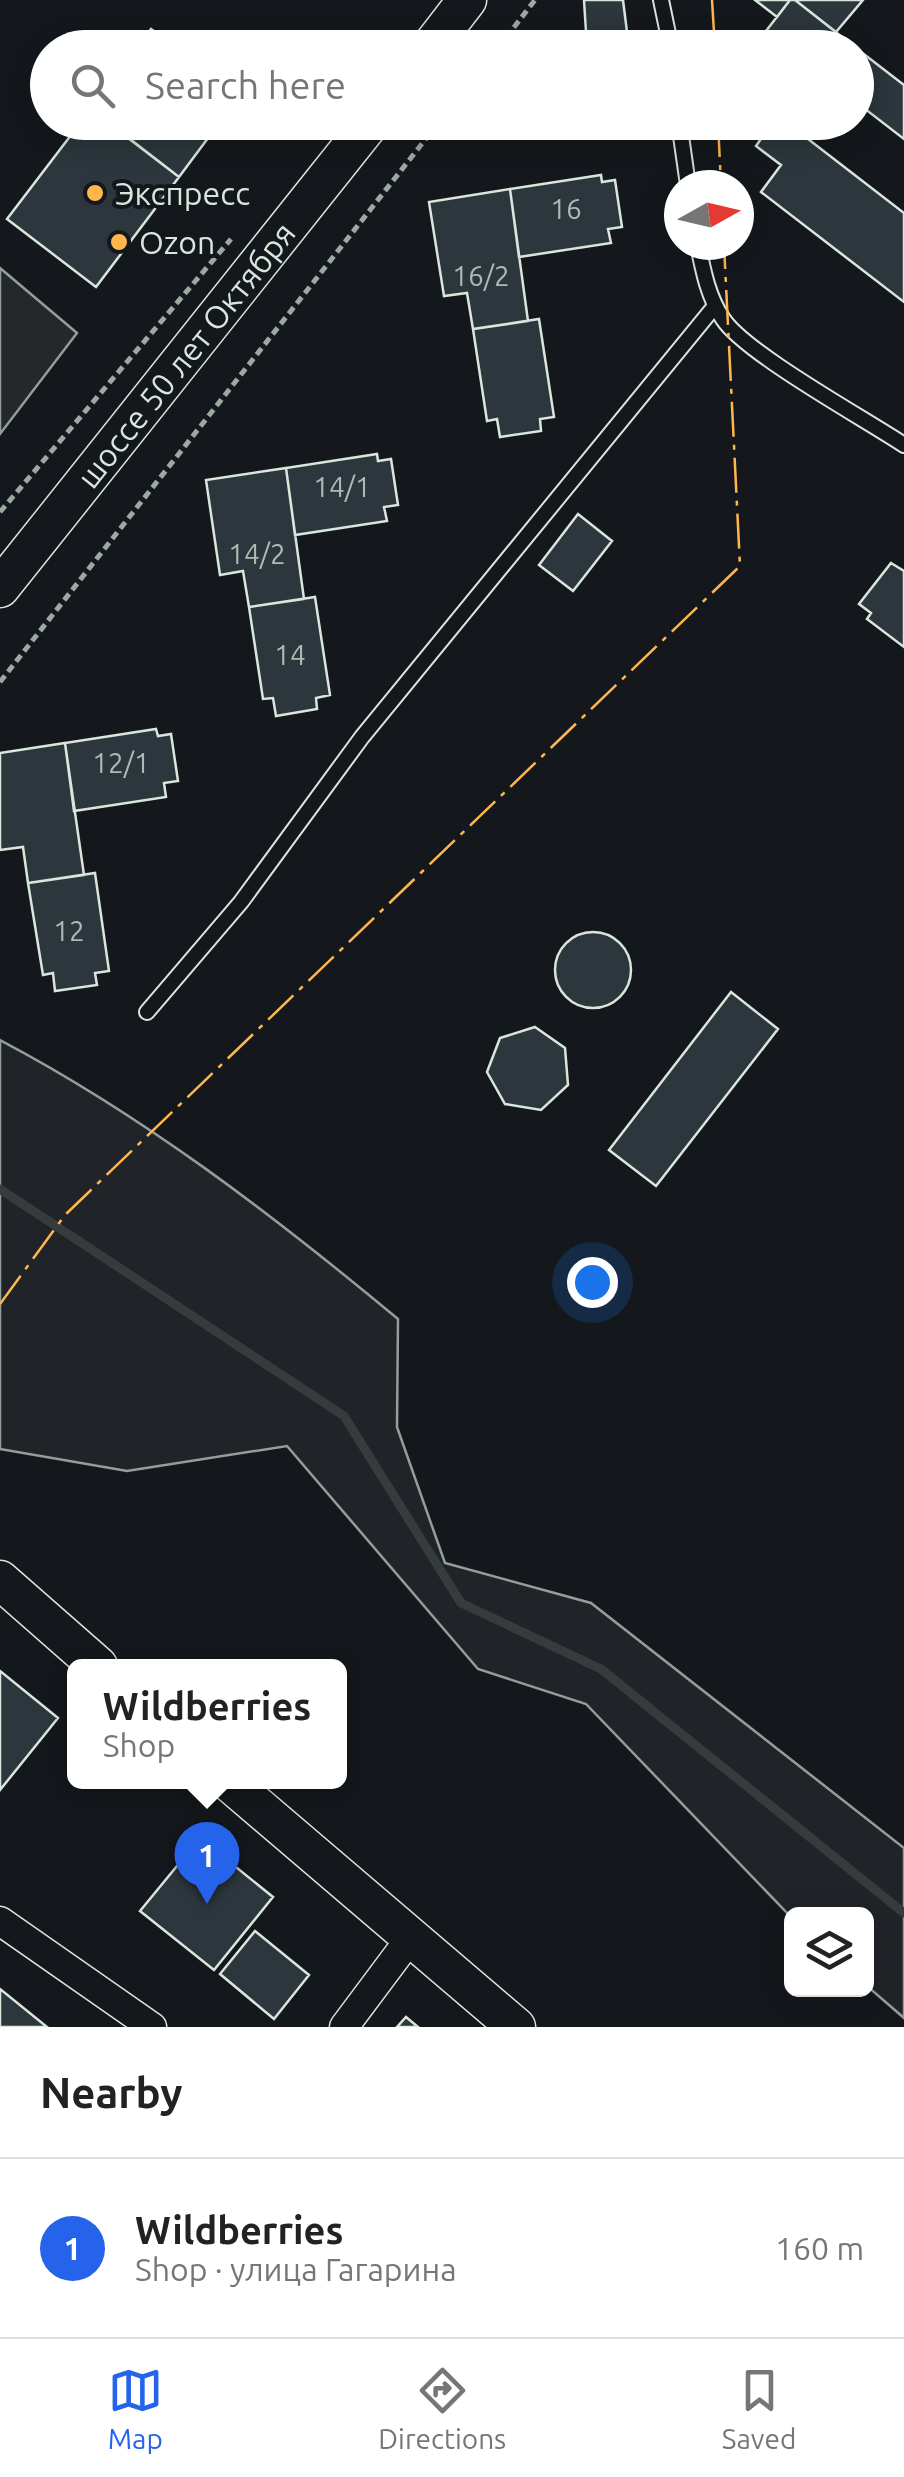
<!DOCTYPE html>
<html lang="en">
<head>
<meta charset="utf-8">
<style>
	:root { --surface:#fff; --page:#f2f2f2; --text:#222; --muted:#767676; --line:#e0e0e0; --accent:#2563eb }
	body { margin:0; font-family:Ubuntu,sans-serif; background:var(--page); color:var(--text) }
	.controls { position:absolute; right:30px; bottom:30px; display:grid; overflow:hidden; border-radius:15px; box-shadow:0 5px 25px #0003 }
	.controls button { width:90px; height:90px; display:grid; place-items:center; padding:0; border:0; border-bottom:2px solid var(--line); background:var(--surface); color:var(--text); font:50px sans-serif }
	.compass { position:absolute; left:664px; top:170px; width:90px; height:90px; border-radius:50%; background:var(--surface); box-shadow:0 5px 25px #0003; rotate:82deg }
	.you { position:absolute; left:592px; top:1282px; width:35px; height:35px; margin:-25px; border:8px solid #fff; border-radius:50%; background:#1a73e8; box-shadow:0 0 0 15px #1a73e833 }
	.badge { display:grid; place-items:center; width:65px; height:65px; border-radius:50%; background:var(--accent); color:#fff; font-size:32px; font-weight:700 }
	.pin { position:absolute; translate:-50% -82px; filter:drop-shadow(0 2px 5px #0008) }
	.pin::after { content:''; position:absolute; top:52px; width:35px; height:30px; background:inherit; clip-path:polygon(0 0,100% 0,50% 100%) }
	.popup { position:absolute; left:67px; top:1659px; width:280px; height:130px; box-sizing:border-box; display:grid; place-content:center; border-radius:15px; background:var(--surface); filter:drop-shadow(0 2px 8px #0005); font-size:32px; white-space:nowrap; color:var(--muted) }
	.popup b { font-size:38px; color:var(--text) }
	.popup::after { content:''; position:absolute; left:50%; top:100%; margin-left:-20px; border:20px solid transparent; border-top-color:var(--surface) }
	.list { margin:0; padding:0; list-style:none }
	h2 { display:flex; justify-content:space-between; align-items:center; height:130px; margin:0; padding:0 40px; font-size:42px }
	h2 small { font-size:32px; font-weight:400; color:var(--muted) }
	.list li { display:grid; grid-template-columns:65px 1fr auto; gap:30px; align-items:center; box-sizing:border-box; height:180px; padding:0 40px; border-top:2px solid var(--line) }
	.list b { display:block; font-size:38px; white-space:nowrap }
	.list p { margin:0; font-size:32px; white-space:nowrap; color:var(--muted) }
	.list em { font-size:32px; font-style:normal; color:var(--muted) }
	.icon { flex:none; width:55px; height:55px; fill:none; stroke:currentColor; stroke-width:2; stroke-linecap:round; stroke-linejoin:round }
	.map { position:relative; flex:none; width:904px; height:2027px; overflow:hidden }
	.search { position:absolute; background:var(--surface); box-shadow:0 5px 25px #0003; left:30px; right:30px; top:30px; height:110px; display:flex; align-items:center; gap:25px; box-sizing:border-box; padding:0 35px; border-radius:55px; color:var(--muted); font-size:38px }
	.sheet { height:310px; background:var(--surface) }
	nav { display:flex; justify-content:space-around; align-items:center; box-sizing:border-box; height:140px; border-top:2px solid var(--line); background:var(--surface); font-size:28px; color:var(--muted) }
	nav a { display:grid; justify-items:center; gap:5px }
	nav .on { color:var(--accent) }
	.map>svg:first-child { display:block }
	.green { fill:#202428; stroke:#939e99; stroke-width:2.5 }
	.parking { fill:#24282b; stroke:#939e99; stroke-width:2.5 }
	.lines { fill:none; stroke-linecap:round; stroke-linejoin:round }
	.stream { stroke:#363b3e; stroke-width:9 }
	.building { fill:#2c363c; stroke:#d8e6dc; stroke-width:2.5 }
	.lane-casing { stroke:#d8e6dc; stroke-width:18 }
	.street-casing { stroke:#d8e6dc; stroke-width:31 }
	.secondary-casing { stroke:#d8e6dc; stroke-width:41 }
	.path { stroke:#9da8a2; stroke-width:5; stroke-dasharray:8 5; stroke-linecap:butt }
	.lane { stroke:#14181c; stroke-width:14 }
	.street { stroke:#14181c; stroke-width:28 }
	.secondary { stroke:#14181c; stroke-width:38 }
	.power { stroke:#ffb74d; stroke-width:2.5; stroke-dasharray:35 8 5 8; stroke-linecap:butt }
	.poi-dot { fill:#ffb74d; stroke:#14181c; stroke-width:4 }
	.labels { text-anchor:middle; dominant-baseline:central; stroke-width:8; stroke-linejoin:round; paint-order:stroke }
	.number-label { font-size:28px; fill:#adbab4 }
	.poi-label { font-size:32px; fill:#d8e6dc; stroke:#14181c; text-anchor:start }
	.street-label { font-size:32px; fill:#d8e6dc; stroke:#14181c }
</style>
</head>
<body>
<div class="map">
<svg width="904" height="2027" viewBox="0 0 904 2027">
	<rect width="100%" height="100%" fill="#14181c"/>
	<path class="green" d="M0,1040C144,1116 274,1216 398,1319L397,1427L445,1563L591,1603L904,1848V2018L867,1986L866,1914L791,1917L586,1704L478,1669L287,1446L127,1471L0,1449Z"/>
	<path class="parking" d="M0,268L77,333L0,434Z"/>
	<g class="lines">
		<path class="stream" d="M0,1189L344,1416L461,1603L601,1669L904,1913"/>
	</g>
	<path class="building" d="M584,0H623L629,48H587Z
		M755,0H790L777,17Z
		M790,0H795L856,48H787L766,31Z
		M795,0H863L836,32Z
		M151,29L166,40L161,48H137Z
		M856,48L904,85V139L856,102Z
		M81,122H107L179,177L96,287L7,219Z
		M108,122H220L179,177Z
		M773,122H786L904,213V302L761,192L781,165L756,146Z
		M601,175L602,182L615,180L622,227L608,229L611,243L519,257L510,189Z
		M510,189L528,321L473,329L467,293L444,296L429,202Z
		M539,319L554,417L540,419L541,431L500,437L497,419L487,421L473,329Z
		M377,454L378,461L391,459L398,505L384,507L387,521L295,535L286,468Z
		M286,468L304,599L249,607L243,571L220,575L206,480Z
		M578,514L612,541L573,591L539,565Z
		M891,563L904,571V647L867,619L871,613L859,604Z
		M315,597L330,695L316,698L317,709L276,716L273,698L263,699L249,607Z
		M156,729L158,736L171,734L178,781L164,783L166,797L74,811L65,743Z
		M65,743L84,875L28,883L23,847L0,850V753Z
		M95,873L109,971L95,973L97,985L55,991L53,973L43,975L28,883Z
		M555 970a38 38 0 1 1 76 0a38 38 0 1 1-76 0Z
		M731,992L778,1029L656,1186L609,1150Z
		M535,1027L565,1048L568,1085L541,1110L505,1104L487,1072L500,1038Z
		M0,1671L58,1718L0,1790Z
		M200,1838L273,1897L214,1970L140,1911Z
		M255,1931L309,1975L274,2019L220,1974Z
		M0,1989L47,2027H0Z
		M406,2017L418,2027H397Z"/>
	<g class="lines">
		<defs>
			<path id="lane" d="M661,0L671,48
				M679,122L688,185
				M698,245C703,270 708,297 723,319C745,353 865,419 904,445
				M147,1012L241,902L362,737L715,306"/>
			<path id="street" d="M0,1921L152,2027
				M344,2027L409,1940"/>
			<g id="secondary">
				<path d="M430,48L467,0"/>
				<path id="s1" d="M0,588L371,122"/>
				<path d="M0,1580L98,1666"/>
				<path d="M229,1782L516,2027"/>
			</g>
		</defs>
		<use href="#lane" class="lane-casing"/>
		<use href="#street" class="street-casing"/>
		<use href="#secondary" class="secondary-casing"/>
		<path class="path" d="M498,48L535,0
			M0,512L231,239
			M0,682L439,122"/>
		<use href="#lane" class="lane"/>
		<use href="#street" class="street"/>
		<use href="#secondary" class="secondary"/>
		<path class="power" d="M712,0L715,48
			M718,122L721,185
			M0,1304L65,1215L740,566L724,245"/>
	</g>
	<g class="poi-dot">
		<circle cx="95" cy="193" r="10"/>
		<circle cx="119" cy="242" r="10"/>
	</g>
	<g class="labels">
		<g class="number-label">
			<text x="566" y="208">16</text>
			<text x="481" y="275">16/2</text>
			<text x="342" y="486">14/1</text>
			<text x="257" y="553">14/2</text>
			<text x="290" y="654">14</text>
			<text x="121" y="762">12/1</text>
			<text x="69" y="930">12</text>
		</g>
		<g class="poi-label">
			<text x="115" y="193">Экспресс</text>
			<text x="139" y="242">Ozon</text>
		</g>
		<g class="street-label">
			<text stroke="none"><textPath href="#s1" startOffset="298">шоссе 50 лет Октября</textPath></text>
		</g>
	</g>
</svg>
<div class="controls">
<button><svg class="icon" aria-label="layers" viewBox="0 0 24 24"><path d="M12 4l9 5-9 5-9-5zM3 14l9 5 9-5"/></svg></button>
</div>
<svg class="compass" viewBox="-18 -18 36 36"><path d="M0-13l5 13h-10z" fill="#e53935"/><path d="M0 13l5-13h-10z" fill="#767676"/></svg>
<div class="you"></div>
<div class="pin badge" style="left:207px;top:1904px">1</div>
<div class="popup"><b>Wildberries</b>Shop</div>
<div class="search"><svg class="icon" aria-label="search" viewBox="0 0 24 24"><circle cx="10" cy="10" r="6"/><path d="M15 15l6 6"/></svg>Search here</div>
</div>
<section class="sheet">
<h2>Nearby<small></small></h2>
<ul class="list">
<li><span class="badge">1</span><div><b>Wildberries</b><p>Shop · улица Гагарина</p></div><em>160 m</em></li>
</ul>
</section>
<nav>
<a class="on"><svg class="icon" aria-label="map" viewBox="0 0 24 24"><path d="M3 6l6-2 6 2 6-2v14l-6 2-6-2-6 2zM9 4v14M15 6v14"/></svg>Map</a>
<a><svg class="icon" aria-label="directions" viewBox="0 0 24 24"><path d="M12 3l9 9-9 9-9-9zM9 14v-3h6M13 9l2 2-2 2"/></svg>Directions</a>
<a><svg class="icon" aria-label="saved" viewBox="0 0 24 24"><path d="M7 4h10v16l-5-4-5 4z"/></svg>Saved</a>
</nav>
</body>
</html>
